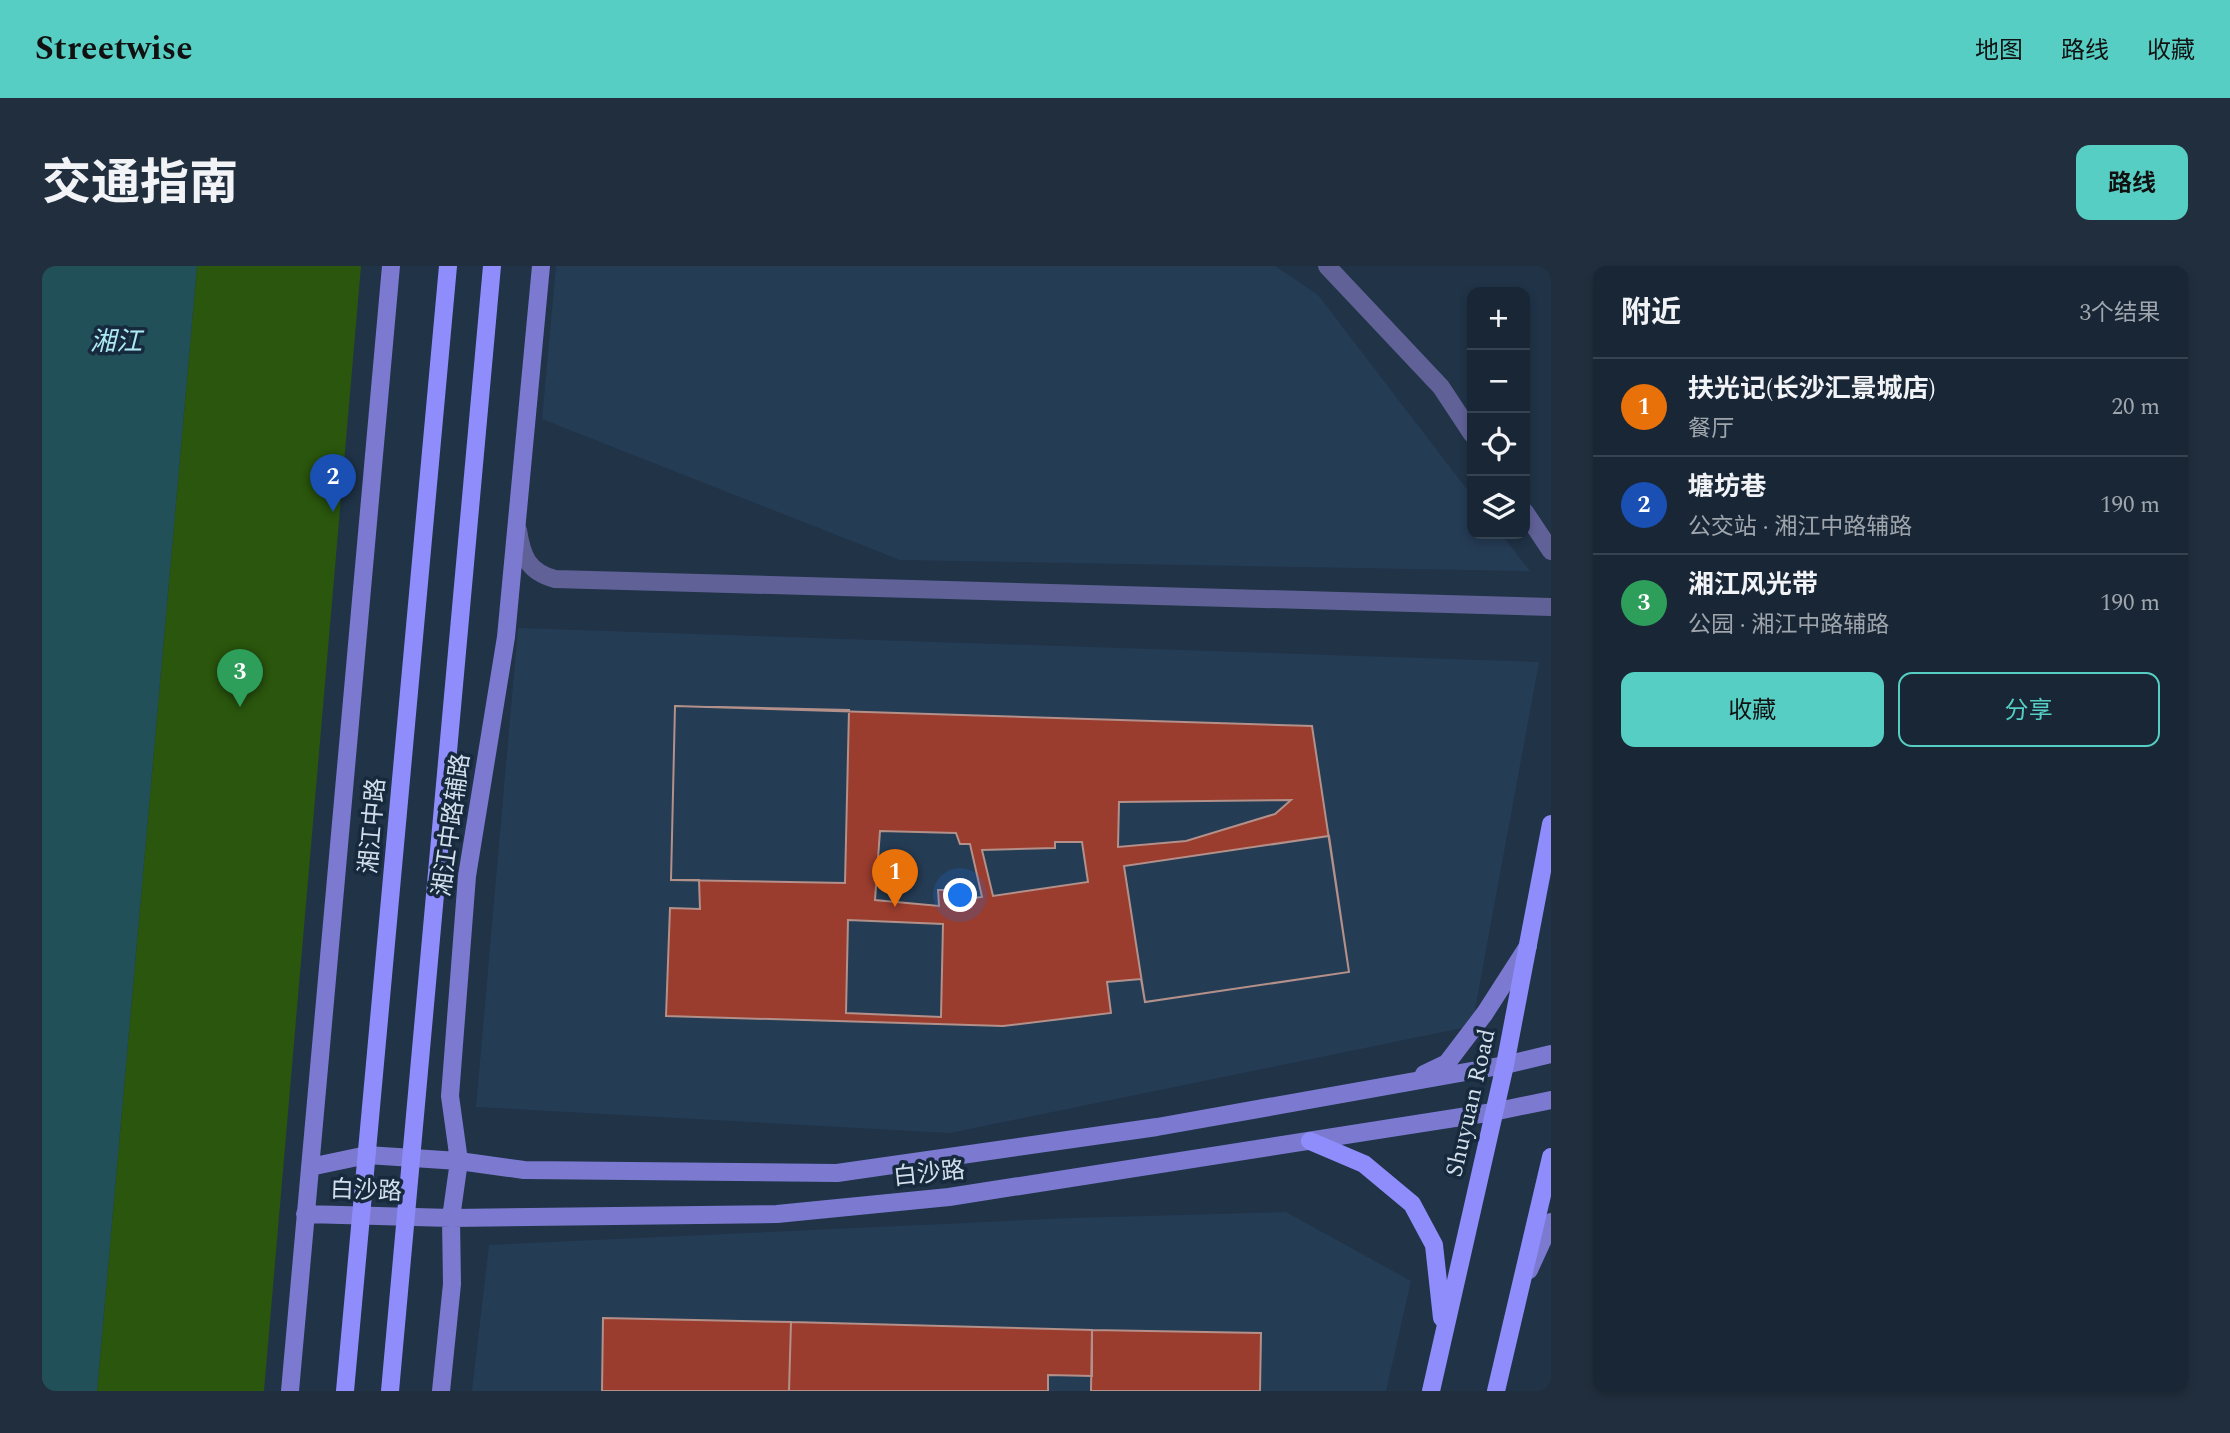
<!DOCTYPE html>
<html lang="zh">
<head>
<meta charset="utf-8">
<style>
	:root { --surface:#182635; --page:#212e3d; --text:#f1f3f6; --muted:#9fa5ad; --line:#364350; --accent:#56cec3 }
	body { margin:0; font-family:Spectral,"Noto Sans SC",serif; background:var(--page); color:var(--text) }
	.controls { position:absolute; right:21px; top:21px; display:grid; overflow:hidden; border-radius:14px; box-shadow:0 4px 10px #0003 }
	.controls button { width:63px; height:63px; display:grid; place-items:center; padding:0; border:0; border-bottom:2px solid var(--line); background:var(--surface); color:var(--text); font:35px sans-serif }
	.you { position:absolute; left:919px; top:630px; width:24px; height:24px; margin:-18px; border:5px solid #fff; border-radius:50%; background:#1a73e8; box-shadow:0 0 0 10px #1a73e833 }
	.badge { display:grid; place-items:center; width:46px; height:46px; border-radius:50%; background:var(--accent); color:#fff; font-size:23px; font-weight:700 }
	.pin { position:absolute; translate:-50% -58px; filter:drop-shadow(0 2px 4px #0008) }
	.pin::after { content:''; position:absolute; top:37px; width:24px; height:21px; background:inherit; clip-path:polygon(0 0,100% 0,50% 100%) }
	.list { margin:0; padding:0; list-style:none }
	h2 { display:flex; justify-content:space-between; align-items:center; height:91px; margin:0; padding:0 28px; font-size:30px }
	h2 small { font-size:23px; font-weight:400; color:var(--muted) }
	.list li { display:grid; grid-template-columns:46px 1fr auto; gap:21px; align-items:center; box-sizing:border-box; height:98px; padding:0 28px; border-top:2px solid var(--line) }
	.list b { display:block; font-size:26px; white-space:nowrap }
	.list p { margin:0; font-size:23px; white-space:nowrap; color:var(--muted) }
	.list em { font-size:23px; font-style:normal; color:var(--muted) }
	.actions { display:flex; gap:14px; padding:21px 28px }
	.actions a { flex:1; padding:16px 0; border:2px solid var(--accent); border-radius:14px; text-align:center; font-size:24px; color:var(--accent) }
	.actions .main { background:var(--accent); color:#111 }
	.icon { flex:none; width:38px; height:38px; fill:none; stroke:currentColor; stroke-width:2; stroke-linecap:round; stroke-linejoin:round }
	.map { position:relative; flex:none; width:1509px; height:1125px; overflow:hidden; border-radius:14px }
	header { display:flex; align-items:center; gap:42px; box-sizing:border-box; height:98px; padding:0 35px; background:var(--accent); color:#111 }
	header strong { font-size:33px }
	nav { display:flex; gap:38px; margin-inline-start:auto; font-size:24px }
	.intro { display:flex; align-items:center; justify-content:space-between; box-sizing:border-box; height:168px; padding:0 42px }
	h1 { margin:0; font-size:49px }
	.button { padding:18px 32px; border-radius:14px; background:var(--accent); color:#111; font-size:24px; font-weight:700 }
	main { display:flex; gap:42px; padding:0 42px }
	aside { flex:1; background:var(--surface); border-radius:14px; box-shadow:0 4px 10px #0003 }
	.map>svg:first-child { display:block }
	.built { fill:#253c55 }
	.green { fill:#2a560d }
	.water { fill:#225058 }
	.building { fill:#9a3d2e; stroke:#b39089; stroke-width:2; fill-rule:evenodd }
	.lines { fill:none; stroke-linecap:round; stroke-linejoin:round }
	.street { stroke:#606197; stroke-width:18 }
	.secondary { stroke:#7b7ad0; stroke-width:18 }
	.primary { stroke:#8f8dfc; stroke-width:18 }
	.labels { text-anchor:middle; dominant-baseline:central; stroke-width:7; stroke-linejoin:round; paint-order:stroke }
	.street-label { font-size:24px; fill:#d2deeb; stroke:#17293d }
	.water-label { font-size:26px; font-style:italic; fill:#ace9f5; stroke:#17293d }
</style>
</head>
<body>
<header>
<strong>Streetwise</strong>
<nav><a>地图</a><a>路线</a><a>收藏</a></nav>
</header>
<div class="intro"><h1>交通指南</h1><a class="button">路线</a></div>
<main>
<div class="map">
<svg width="1509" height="1125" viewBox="0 0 1509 1125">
	<rect width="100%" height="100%" fill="#203347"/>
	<path class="built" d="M514,0H1233L1276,29L1430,230V268H1459L1488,305L858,294L500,153Z
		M476,362L1497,396L1430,760L908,867L434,841Z
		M1244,946L1369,1015L1344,1125H430L447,979L1030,952Z"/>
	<path class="green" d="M155,0H319L222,1125H55Z"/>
	<path class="water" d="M0,0H155L55,1125H0Z"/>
	<path class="building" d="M633,440L1270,460L1307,706L1103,736L1099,713L1065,716L1069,747L961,760L624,750L628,642L658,643L657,614H629ZM1249,534L1233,548L1144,575L1076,581L1077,536ZM838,565L914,567L918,578H928L940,631L907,635V624H896L897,640L833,634ZM1013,576H1040L1046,616L951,630L940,584L1013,582ZM806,654L901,658L899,751L804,747Z
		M633,440L807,444L803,617L629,614Z
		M1287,570L1307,706L1103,736L1082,600Z
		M561,1052L749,1056L747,1125H560Z
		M749,1056L1050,1064V1110L1006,1109V1125H747Z
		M1050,1064L1219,1067L1218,1125H1049Z"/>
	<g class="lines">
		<path class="street" d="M1285,0L1399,121L1430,168
			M1483,246L1509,285
			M476,264C480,290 486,306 513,313L1509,341"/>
		<path class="secondary" d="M1382,808L1405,797L1443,747L1486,680
			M268,901L325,889L417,895L482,904L795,907L1115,861L1463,799L1509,788
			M263,948L409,952L735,948L907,931L1451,846L1509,834
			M1487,1004L1509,956
			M248,1125L349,0
			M399,1125L410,1018L409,952L417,895L408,830L425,610L464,371L499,0"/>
		<path class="primary" d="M1268,875L1322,898L1370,938L1392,979L1400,1052
			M303,1125L406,0
			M348,1125L450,0
			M1389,1125L1463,799L1509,558
			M1454,1125L1509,891"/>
	</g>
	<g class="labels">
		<g class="street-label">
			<text transform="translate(410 559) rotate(-82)">湘江中路辅路</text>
			<text transform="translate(331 560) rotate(-85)">湘江中路</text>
			<text transform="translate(1429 837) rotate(-77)">Shuyuan Road</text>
			<text transform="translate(887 908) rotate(-6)">白沙路</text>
			<text transform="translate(324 925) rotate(2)">白沙路</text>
		</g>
		<g class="water-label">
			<text x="74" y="76">湘江</text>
		</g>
	</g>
</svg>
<div class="controls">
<button>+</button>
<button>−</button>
<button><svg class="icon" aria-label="locate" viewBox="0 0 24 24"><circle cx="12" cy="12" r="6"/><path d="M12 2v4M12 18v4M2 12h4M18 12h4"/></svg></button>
<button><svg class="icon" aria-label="layers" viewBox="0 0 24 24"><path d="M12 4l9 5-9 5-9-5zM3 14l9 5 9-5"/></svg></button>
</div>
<div class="you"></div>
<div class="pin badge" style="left:853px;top:641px;background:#e8710a">1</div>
<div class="pin badge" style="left:291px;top:246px;background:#1a4fb4">2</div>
<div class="pin badge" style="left:198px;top:441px;background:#2e9e5b">3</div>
</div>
<aside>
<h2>附近<small>3个结果</small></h2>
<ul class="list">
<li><span class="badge" style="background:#e8710a">1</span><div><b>扶光记(长沙汇景城店)</b><p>餐厅</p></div><em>20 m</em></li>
<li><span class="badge" style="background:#1a4fb4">2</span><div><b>塘坊巷</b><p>公交站 · 湘江中路辅路</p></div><em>190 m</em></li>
<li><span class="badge" style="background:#2e9e5b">3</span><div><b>湘江风光带</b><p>公园 · 湘江中路辅路</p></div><em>190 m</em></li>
</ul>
<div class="actions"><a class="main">收藏</a><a>分享</a></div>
</aside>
</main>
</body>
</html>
